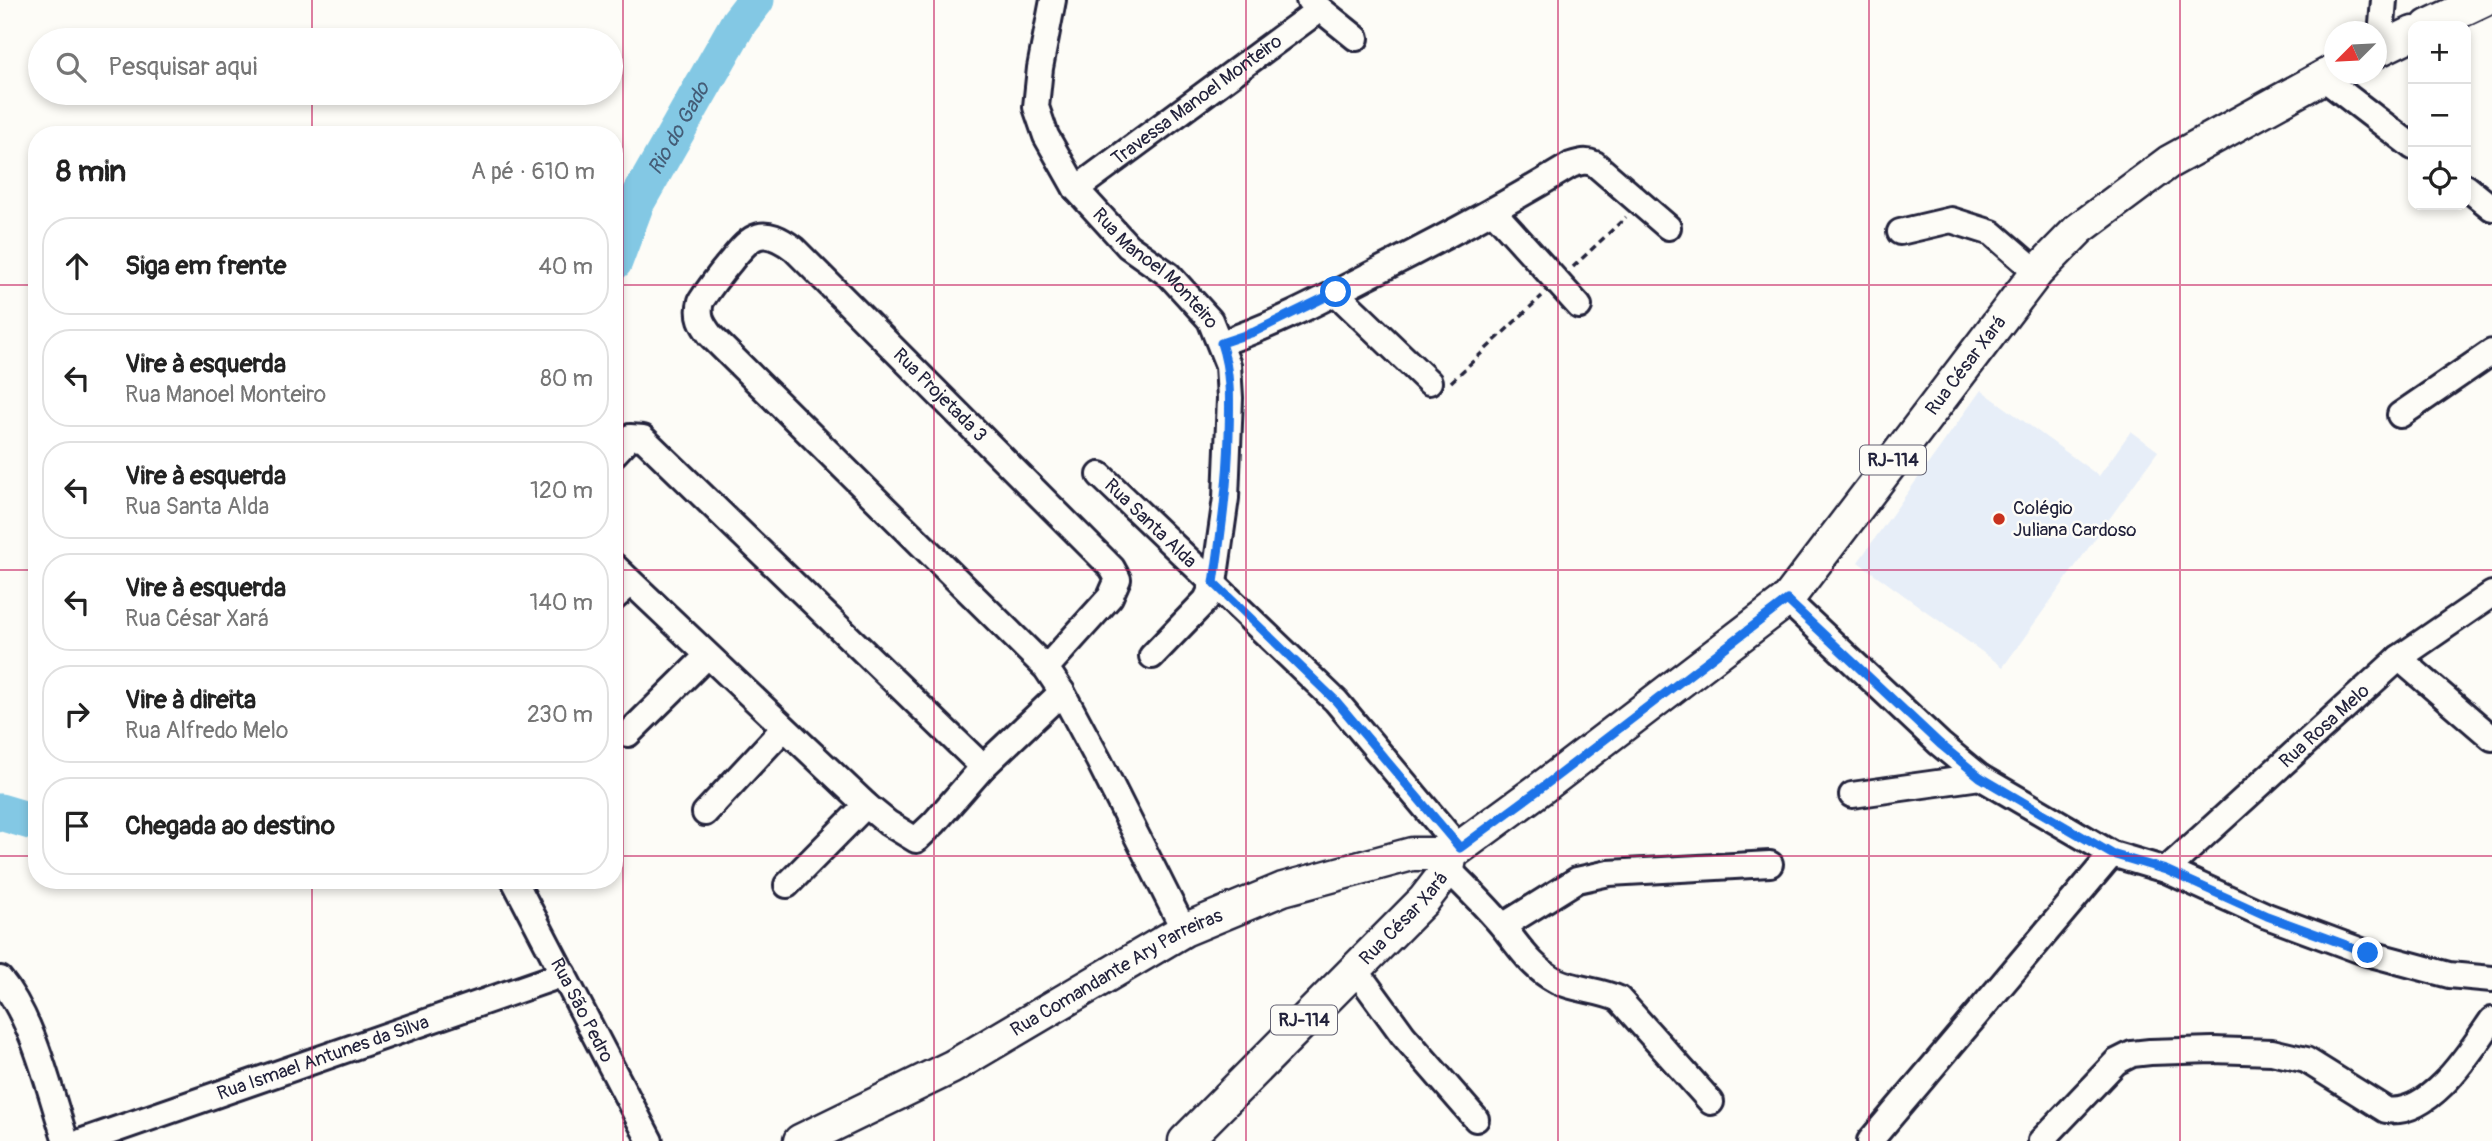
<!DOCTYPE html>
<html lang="pt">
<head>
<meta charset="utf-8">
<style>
	:root { --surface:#fff; --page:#f6f6f6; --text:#222; --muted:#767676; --line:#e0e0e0 }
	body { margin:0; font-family:Pangolin,sans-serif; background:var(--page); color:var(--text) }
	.controls { position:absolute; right:21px; top:21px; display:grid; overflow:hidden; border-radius:14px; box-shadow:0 4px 10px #0003 }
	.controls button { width:63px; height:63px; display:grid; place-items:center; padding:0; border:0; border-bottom:2px solid var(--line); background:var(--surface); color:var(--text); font:35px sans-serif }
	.compass { position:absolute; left:2324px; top:21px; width:63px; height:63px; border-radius:50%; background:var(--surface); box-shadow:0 4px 10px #0003; rotate:246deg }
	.stop { position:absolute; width:21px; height:21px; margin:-16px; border:5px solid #1a73e8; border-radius:50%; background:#fff }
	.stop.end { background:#1a73e8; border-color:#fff; box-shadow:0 2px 7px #0008 }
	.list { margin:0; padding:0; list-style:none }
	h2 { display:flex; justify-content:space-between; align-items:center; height:91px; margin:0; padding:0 28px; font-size:30px }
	h2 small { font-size:23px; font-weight:400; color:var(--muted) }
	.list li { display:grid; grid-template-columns:46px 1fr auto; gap:21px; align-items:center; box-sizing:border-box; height:98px; margin:0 14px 14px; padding:0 14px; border:2px solid var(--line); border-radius:28px }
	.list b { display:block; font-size:26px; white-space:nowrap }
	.list p { margin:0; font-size:23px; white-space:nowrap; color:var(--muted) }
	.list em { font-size:23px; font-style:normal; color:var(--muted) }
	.icon { flex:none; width:38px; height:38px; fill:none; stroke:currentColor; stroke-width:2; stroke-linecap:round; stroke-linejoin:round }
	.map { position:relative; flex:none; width:2492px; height:1141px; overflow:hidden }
	.search { position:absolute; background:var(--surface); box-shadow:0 4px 10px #0003; left:28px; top:28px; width:595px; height:77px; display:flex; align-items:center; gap:18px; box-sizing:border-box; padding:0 24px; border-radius:38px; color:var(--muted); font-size:26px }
	.panel { position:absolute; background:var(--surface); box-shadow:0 4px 10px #0003; left:28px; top:126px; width:595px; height:763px; border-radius:28px }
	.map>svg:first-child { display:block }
	.built { fill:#e7eef8 }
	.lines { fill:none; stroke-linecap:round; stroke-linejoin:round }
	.river { stroke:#83c8e4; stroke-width:37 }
	.minor-casing { stroke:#22223b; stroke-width:30 }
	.major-casing { stroke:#22223b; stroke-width:37 }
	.path { stroke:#22223b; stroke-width:3.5; stroke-dasharray:7 5; stroke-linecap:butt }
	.minor { stroke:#fdfcf7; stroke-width:24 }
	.major { stroke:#fdfcf7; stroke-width:32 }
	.route { stroke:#1a73e8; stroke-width:9 }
	.grid { fill:none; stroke:#c2185b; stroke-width:2; stroke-opacity:0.55 }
	.poi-dot { fill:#c8321e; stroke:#fdfcf7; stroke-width:2.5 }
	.labels { text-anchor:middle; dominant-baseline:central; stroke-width:5; stroke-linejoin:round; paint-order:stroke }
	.shield { fill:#fdfcf7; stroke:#646373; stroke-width:2 }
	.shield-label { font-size:18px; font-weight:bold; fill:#22223b }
	.street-label { font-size:19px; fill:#22223b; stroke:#fdfcf7 }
	.poi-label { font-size:19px; fill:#22223b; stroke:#fdfcf7; text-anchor:start }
	.water-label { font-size:21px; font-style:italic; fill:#445c76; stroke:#fdfcf7 }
</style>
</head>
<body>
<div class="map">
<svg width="2492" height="1141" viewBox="0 0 2492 1141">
	<rect width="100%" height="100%" fill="#fdfcf7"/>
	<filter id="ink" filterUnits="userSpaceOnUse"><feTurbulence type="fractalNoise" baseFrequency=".0143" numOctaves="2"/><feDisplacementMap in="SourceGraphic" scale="14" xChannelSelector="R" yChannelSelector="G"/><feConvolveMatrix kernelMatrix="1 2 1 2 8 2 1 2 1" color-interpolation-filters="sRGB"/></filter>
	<g filter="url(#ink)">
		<path class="built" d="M1981,390L2099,476L2131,431L2158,451L2003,667L1858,562Z"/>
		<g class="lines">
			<g class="river">
				<path id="s1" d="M614,262L636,203L739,22L756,0"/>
				<path d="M0,812L37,823"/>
			</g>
			<defs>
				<g id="minor">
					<path id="s2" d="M1053,0L1040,68L1036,107L1046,136L1076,189L1128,246L1169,275L1210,320L1228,365L1230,398L1226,498L1214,583L1206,600L1152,656"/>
					<path d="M1309,0L1356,38"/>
					<path d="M2380,49L2384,0"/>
					<path d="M2322,77L2413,147"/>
					<path d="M2466,187L2492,208"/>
					<path id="s3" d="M1076,189L1320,9"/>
					<path d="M1494,212L1579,306"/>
					<path d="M1900,232L1951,220L1992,233L2037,272"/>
					<path d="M1336,293L1429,382"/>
					<path d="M1221,343C1272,326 1320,301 1368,276C1438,241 1505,205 1571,165C1580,162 1586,160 1595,164L1668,227"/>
					<path d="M2400,415L2492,352"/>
					<path d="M614,454L630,437L643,438L983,767"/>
					<path id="s4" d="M1100,475L1336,701L1459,848"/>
					<path d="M614,566L866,805L888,823L916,840L934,823L983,767L1062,692"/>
					<path d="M614,598L631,583"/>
					<path d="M1787,600L1940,744L1980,777L2112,854L2166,870L2267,916L2367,953L2449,975L2492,979"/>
					<path d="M2399,658L2492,738"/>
					<path d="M1046,668L1110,597L1118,579L1112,568L794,249C763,226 752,234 731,261C720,274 710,287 701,301C697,316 702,324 711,336L1046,668L1062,692L1099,761L1184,930"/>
					<path d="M628,734L707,656"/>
					<path d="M1852,795L1980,777"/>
					<path d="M705,813L784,728"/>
					<path d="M1448,869C1467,888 1487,907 1504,928C1520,948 1533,969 1557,981C1577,990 1599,990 1619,999L1711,1102"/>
					<path id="s5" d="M2166,870L2399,658L2492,594"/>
					<path id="s6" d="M514,880L650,1141"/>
					<path d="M787,885L866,805"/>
					<path d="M1503,926L1577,880L1609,873L1770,864"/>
					<path d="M1355,969L1403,1035L1476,1119"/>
					<path d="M0,979C34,1020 49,1090 66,1141"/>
					<path id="s7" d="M83,1141L564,974"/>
					<path d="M1870,1141L2112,854"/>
					<path d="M2041,1141L2116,1062L2132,1054L2150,1052L2213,1050L2272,1052L2306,1060L2386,1110C2430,1117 2470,1052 2492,1020"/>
				</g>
				<g id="major">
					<path d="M2428,26L2483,0"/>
					<path d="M2376,51L2413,33"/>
					<path id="s8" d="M800,1141L952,1067L1184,930L1283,889L1412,854H1451"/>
					<path id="s9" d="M1185,1141L1424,900L1448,869L1451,854L1544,786L1787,600L2037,272L2079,229L2169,162L2334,71"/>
				</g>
			</defs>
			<use href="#minor" class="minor-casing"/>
			<use href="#major" class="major-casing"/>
			<path class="path" d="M1573,267L1626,217
				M1451,382L1542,296"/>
			<use href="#minor" class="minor"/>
			<use href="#major" class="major"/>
		</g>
	</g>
	<g class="lines" filter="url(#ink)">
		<path class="route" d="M1336,292L1254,332L1221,343C1231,373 1230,402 1229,434C1228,484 1221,533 1214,583L1336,701L1460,848L1544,786L1787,600L1940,744L1980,777L2112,854L2166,870L2267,916L2368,953"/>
	</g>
	<path class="grid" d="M312,0V40M623,0V1141M934,0V1141M1246,0V1141M1558,0V1141M1869,0V1141M2180,0V1141M312,93V135M0,285H37M614,285H2492M0,570H37M614,570H2492M0,856H37M614,856H2492M312,880V1141"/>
	<circle class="poi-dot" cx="1999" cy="519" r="7"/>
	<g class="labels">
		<g class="shield">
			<rect x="1860" y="445.5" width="66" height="29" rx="5"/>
			<rect x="1271" y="1005.5" width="66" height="29" rx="5"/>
		</g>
		<g class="shield-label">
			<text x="1893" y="460">RJ-114</text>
			<text x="1304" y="1020">RJ-114</text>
		</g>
		<g class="street-label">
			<text stroke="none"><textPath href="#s3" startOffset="150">Travessa Manoel Monteiro</textPath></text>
			<text stroke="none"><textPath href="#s2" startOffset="313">Rua Manoel Monteiro</textPath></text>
			<text stroke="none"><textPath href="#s9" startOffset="1110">Rua César Xará</textPath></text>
			<text transform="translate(940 395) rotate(45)">Rua Projetada 3</text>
			<text stroke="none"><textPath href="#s4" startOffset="70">Rua Santa Alda</textPath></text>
			<text stroke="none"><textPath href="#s5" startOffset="214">Rua Rosa Melo</textPath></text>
			<text stroke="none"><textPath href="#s9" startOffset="312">Rua César Xará</textPath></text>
			<text stroke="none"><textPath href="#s8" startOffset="359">Rua Comandante Ary Parreiras</textPath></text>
			<text stroke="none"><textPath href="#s6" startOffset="147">Rua São Pedro</textPath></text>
			<text stroke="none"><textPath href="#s7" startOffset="254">Rua Ismael Antunes da Silva</textPath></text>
		</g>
		<g class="poi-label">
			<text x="2013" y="508">Colégio<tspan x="2013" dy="22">Juliana Cardoso</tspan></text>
		</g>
		<g class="water-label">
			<text stroke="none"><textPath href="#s1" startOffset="149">Rio do Gado</textPath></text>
		</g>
	</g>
</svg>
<div class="controls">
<button>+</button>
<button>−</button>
<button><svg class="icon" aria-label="locate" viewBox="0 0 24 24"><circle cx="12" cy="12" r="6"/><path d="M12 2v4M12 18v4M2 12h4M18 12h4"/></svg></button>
</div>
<svg class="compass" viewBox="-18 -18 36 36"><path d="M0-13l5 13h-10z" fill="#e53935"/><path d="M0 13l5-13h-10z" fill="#767676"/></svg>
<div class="stop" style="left:1336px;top:292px"></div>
<div class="stop end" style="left:2368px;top:953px"></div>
<div class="search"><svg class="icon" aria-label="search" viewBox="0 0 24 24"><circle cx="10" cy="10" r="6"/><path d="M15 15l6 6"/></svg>Pesquisar aqui</div>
<section class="panel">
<h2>8 min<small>A pé · 610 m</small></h2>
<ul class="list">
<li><svg class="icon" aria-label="ahead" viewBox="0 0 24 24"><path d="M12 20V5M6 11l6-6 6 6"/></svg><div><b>Siga em frente</b></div><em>40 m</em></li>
<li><svg class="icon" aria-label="left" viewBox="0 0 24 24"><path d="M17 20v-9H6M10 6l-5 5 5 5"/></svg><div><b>Vire à esquerda</b><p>Rua Manoel Monteiro</p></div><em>80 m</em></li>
<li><svg class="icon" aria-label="left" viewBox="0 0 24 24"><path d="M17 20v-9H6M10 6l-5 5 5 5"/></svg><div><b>Vire à esquerda</b><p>Rua Santa Alda</p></div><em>120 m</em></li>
<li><svg class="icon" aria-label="left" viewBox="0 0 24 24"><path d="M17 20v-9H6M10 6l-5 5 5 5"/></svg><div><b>Vire à esquerda</b><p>Rua César Xará</p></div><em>140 m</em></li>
<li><svg class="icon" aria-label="right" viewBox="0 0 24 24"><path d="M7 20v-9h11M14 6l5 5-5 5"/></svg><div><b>Vire à direita</b><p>Rua Alfredo Melo</p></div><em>230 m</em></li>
<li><svg class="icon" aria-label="arrive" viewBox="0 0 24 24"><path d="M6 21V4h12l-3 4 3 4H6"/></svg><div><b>Chegada ao destino</b></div></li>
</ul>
</section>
</div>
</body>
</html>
